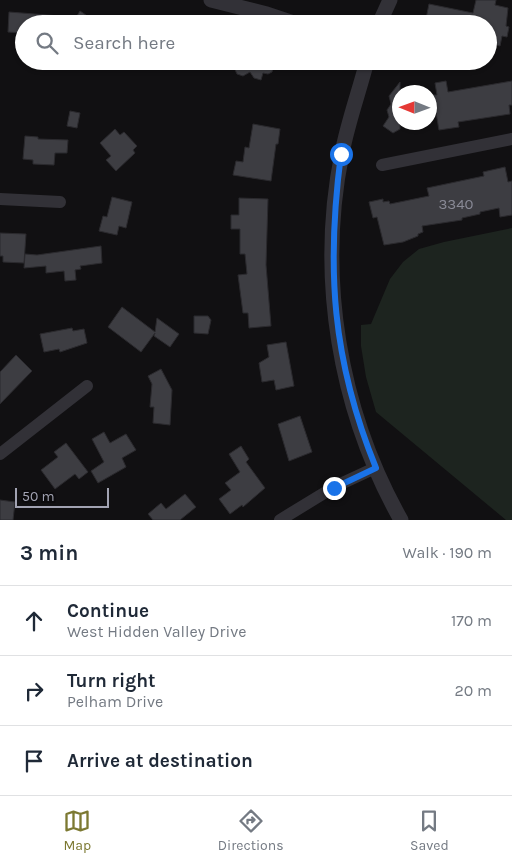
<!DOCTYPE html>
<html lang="en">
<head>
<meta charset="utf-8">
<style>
	:root { --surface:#fff; --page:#f6f6f7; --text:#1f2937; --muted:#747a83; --line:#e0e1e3; --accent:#7c7932 }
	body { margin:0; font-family:Karla,sans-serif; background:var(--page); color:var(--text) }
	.compass { position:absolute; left:392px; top:85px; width:45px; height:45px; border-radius:50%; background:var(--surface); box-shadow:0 1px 4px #0004; rotate:271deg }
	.scale { position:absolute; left:15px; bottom:12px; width:94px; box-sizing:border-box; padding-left:5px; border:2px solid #a2a3b2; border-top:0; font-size:14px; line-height:18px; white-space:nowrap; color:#a2a3b2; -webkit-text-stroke:4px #0c0b0d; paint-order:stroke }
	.stop { position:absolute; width:15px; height:15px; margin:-11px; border:4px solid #1a73e8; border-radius:50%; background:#fff }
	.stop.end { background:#1a73e8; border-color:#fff; box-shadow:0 1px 5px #0008 }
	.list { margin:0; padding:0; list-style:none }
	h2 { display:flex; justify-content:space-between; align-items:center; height:65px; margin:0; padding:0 20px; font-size:21px }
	h2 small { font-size:16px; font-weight:400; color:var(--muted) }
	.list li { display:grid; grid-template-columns:32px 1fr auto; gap:15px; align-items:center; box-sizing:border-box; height:70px; padding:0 20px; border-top:1px solid var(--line) }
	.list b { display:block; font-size:19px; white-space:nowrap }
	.list p { margin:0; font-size:16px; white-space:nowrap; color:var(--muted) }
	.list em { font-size:16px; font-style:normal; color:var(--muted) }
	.icon { flex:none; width:28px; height:28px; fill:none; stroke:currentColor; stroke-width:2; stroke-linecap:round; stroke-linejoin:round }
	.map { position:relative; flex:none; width:512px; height:520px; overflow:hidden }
	.search { position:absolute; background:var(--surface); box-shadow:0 1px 4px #0004; left:15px; right:15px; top:15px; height:55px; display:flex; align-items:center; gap:12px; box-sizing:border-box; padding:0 18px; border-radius:28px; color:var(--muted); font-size:19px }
	.sheet { height:275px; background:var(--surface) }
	nav { display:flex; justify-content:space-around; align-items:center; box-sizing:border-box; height:70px; border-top:1px solid var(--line); background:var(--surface); font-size:14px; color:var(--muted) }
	nav a { display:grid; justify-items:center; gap:2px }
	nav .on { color:var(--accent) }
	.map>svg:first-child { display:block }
	.green { fill:#1d241f }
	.building { fill:#3d3d42; stroke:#2b2a2e }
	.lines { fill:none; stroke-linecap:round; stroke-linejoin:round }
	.minor { stroke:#323137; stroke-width:12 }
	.tertiary { stroke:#323137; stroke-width:15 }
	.route { stroke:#1a73e8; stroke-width:6 }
	.labels { text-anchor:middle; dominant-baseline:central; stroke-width:4; stroke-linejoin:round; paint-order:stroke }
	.number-label { font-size:15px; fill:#898a96 }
</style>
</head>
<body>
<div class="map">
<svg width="512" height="520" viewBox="0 0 512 520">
	<rect width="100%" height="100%" fill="#111012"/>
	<path class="green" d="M512,228V520H506L376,412L366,377L361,346V325L371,324L390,279L403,262L419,249L444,242Z"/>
	<path class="building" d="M476,0H496L495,5L508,8L506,26L509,27L507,37L502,36L500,46L490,43L488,24H425L429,4L473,13Z
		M80,11L99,24H72Z
		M9,12L60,16V24H24V33L8,32Z
		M231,61H275L272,72L268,74L263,73L261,80L254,78L250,72L243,76L237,74Z
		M446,81L448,92L512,81V105H509L510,114L458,122L459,127L439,130L433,95H437L435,83Z
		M400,82V129L393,133L383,126L389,117L387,110L391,104L389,96Z
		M70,111L80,113L77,128L67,126Z
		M253,124L280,129L278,144H276L271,181L233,175L236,161L243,162L245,147L249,148Z
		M115,129L120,135L124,132L137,146L133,150L135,153L116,171L106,160L111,156L100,143Z
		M25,136L38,137V139L68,140L67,153H55L54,165L33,164V160L23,159Z
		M505,167L508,182L512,181V215L500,217L499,208L480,212V214L462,218V220L422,226L423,232L418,234V236L403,242L384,245L377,217L373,218L369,202L383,199V202L389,201L390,204L429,196L427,188L484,176L483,172Z
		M112,197L132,202L126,228L119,226L117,235L99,231L103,216L107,217Z
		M239,198L268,199L266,265L271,326L249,328L248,313H243L238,275L247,274L245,254H240V229H231V215H239Z
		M0,233L26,234L24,263L3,262V256H0Z
		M101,246L102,263L80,266L81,269L75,270L76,280L65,281L64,271L46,273V266L24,268L25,254L37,255Z
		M122,307L155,332L157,318L179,334L170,347L154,336L155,333L141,352L108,327Z
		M194,316H208L211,320L208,334L194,333Z
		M72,328L73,331L84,329L87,343L60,352L59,349L44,352L40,334Z
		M286,342L294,386L276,390L274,380L262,382L259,363L269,357L267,345Z
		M16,355L32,371L0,404V372Z
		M161,369L172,390L170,425L153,423L154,407H150L152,384L148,376Z
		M300,416L312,452L289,461L278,424Z
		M104,432L110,443L126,434L136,450L122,458L126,467L98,483L91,471L104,462L92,439Z
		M66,443L88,472L79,479L75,474L55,489L41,470L58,457L54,452Z
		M241,446L249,459L246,462L265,488L243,507L242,505L230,514L219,499L231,490L225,483L240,472L229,454Z
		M185,494L196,507L180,520H153L148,514L161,503L166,509Z
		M0,500L15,502L13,520H0Z"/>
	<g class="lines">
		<path class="minor" d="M382,165L512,139
			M0,199L60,202
			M0,454L87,386
			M280,520L334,487L375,468"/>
		<path class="tertiary" d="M211,0L267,14L297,24
			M379,24L390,0
			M367,61C359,92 348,122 342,153C317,277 339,410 401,520"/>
	</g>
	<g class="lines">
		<path class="route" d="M334,488L376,468C332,360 326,268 341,154"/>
	</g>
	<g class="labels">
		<g class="number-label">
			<text x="456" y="204">3340</text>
		</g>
	</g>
</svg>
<svg class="compass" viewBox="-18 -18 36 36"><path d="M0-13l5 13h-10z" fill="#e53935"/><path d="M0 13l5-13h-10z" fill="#747a83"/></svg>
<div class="scale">50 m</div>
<div class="stop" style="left:341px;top:154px"></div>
<div class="stop end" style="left:334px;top:488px"></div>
<div class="search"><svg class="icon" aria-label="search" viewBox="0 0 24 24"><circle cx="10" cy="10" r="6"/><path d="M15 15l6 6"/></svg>Search here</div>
</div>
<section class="sheet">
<h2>3 min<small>Walk · 190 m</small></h2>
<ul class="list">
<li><svg class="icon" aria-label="ahead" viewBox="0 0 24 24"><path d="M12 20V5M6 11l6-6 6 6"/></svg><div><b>Continue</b><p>West Hidden Valley Drive</p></div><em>170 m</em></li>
<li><svg class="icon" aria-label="right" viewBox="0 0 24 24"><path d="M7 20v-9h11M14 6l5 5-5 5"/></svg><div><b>Turn right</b><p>Pelham Drive</p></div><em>20 m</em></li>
<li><svg class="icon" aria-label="arrive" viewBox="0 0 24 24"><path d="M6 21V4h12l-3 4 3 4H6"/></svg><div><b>Arrive at destination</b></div></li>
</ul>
</section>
<nav>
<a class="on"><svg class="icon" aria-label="map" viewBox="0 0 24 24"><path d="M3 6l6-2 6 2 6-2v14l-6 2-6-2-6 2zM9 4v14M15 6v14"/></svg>Map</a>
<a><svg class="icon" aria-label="directions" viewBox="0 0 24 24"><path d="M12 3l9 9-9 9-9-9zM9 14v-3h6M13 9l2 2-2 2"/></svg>Directions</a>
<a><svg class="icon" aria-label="saved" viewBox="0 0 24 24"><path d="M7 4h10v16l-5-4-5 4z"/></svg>Saved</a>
</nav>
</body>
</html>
